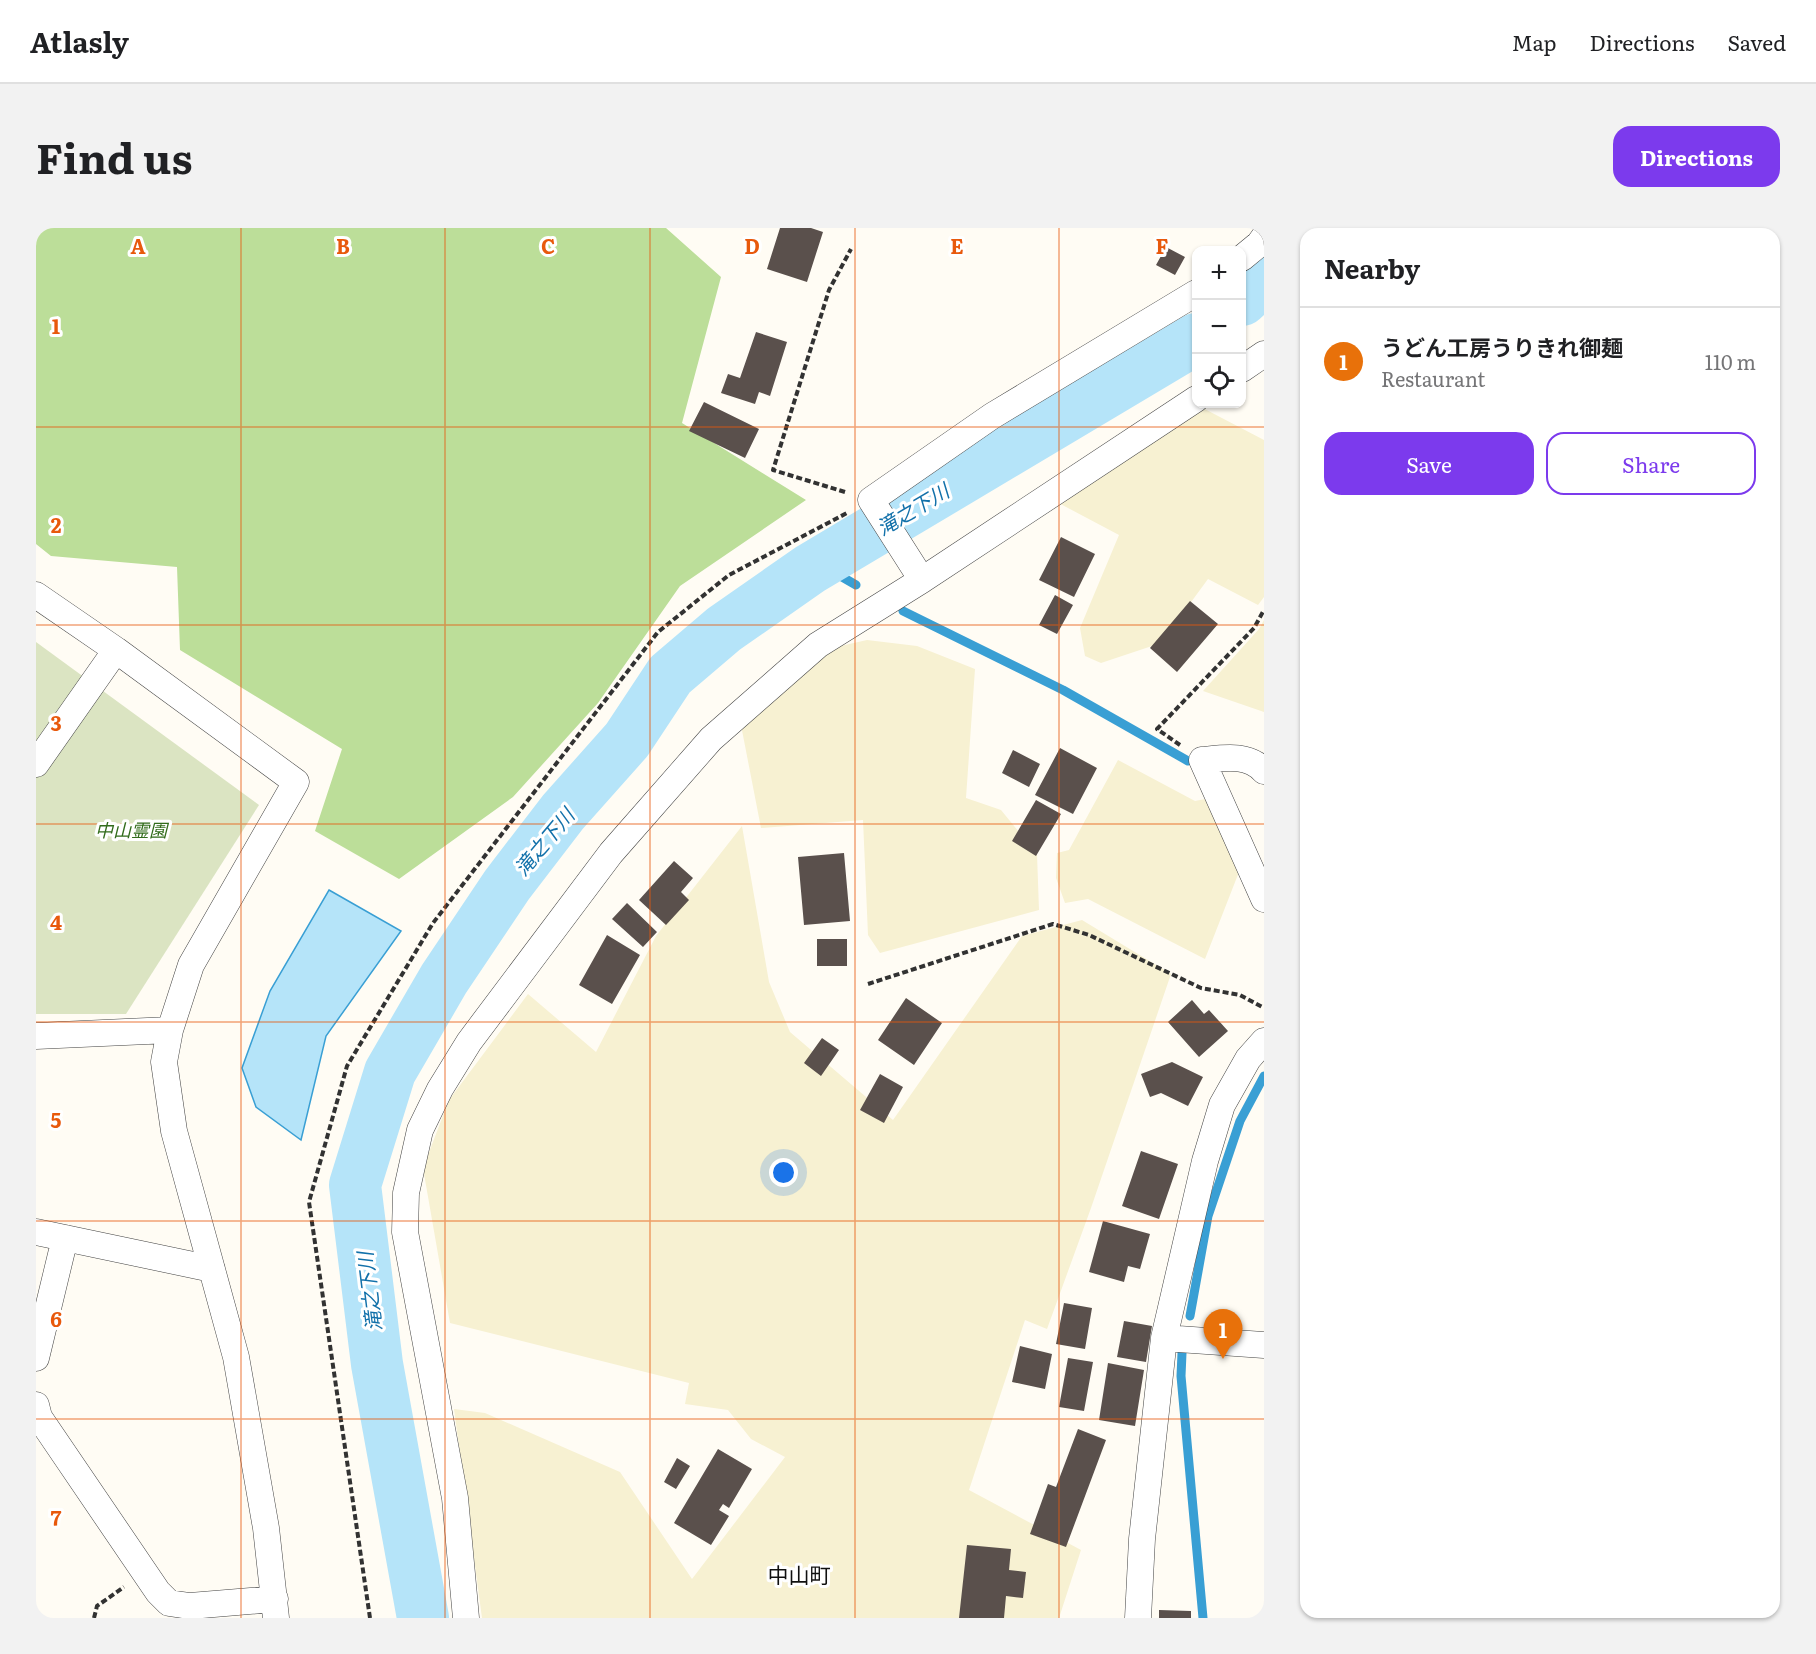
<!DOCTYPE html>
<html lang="en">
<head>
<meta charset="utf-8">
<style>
	:root { --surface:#fff; --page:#f2f2f2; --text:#202124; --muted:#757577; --line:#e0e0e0; --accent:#7c3aed }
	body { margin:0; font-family:Literata,"Noto Sans JP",serif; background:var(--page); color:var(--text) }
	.controls { position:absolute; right:18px; top:18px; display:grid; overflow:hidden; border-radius:12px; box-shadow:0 2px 4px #0004 }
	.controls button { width:54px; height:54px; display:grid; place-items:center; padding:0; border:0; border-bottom:2px solid var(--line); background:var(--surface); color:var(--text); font:30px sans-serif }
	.you { position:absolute; left:748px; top:945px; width:21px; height:21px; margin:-15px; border:4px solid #fff; border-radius:50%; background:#1a73e8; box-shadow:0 0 0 9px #1a73e833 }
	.badge { display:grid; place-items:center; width:39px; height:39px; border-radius:50%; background:var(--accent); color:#fff; font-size:20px; font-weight:700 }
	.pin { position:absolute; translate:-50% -50px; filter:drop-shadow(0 2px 3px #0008) }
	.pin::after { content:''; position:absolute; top:32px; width:21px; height:18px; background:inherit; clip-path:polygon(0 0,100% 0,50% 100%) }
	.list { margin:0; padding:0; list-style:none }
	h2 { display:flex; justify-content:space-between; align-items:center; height:78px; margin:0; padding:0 24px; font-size:26px }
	h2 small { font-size:20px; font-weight:400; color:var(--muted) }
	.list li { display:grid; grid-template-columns:39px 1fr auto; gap:18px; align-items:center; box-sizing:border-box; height:108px; padding:0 24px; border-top:2px solid var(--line) }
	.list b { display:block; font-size:22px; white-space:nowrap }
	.list p { margin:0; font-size:20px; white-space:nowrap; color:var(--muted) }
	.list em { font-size:20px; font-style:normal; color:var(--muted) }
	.actions { display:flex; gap:12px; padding:18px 24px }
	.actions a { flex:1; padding:14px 0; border:2px solid var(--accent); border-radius:18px; text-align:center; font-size:21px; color:var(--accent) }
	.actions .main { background:var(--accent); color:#fff }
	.icon { flex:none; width:33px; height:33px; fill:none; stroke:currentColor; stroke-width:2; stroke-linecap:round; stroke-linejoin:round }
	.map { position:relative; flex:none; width:1228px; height:1390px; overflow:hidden; border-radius:18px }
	header { display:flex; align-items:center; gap:36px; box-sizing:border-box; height:84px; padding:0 30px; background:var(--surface); border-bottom:2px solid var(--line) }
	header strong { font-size:28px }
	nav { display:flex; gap:33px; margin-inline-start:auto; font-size:21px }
	.intro { display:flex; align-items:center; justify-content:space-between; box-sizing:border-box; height:144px; padding:0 36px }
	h1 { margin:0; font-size:42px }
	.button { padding:15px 27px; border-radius:18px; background:var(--accent); color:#fff; font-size:21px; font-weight:700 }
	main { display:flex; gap:36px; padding:0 36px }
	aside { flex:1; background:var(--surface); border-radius:18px; box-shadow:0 2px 4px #0004 }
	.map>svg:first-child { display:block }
	.farmland { fill:#f7f1d2 }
	.forest { fill:#bcde99 }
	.cemetery { fill:#dbe4c2 }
	.water { fill:#b5e4f9; stroke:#399fd4; stroke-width:1.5 }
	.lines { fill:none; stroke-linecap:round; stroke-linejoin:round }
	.stream { stroke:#399fd4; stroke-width:9 }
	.river { stroke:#b5e4f9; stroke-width:52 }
	.building { fill:#5a504c }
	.minor-casing { stroke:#434343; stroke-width:27 }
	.path { stroke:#323232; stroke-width:4; stroke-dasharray:6 3; stroke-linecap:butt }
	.minor { stroke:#fff; stroke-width:26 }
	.grid { fill:none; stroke:#e8590c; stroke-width:1.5; stroke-opacity:0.55 }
	.labels { text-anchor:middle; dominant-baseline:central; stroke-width:6; stroke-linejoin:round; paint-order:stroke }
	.park-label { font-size:18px; font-style:italic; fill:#326c1c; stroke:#fff }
	.water-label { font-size:20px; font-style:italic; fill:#1271aa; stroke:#fff }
	.quarter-label { font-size:21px; fill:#101010; stroke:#fff }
	.grid-label { font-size:20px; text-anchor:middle; font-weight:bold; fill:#e8590c; stroke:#fff; stroke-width:6; stroke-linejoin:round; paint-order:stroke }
</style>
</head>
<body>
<header>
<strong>Atlasly</strong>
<nav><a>Map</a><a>Directions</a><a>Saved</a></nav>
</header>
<div class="intro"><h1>Find us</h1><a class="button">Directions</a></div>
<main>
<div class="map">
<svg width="1228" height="1390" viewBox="0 0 1228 1390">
	<rect width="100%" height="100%" fill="#fffcf4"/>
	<path class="farmland" d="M1161,177L1228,212V369L1222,377L1172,351L1125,415L1065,435L1049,428L1044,400L1083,307L1015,271Z
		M1228,392V484L1167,463L1223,401Z
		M831,412L881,418L939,441L930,570L965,582L1001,626L1003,682L844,725L832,707L827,592L725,600L704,492L787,422Z
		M1082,532L1159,573L1185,568L1210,626L1169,731L1052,671L1029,675L1020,650L1021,625L1033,622Z
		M706,598L733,754L754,804L857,892L986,708L1046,692L1135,746L1055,980L1011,1101L989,1092L933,1262L1045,1322L1023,1390H446L418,1181L449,1185L584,1244L656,1351L749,1229L715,1211L692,1182L649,1176L653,1155L414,1095L387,940L413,872L492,766L560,824L620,708Z"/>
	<path class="forest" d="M0,0H630L685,49L646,195L770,272L644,358L562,475L477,569L363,651L279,603L306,521L144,422L141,339L15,328L0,316Z"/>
	<path class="cemetery" d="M0,414L223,577L90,786H0Z"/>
	<path class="water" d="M293,662L365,703L290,808L265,912L220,879L206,840L234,763Z"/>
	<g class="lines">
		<path class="stream" d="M782,335L820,357
			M867,383L1027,462L1152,533
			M1154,1088L1172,988L1204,893L1228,848
			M1146,1125L1145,1148L1167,1390"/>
		<path class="river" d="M1206,72L1228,51
			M387,1390L341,1136L319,957L354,844L408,751L471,657L527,584L591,512L634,447L688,401L774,341L1160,111"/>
	</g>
	<path class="building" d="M744,0H775L787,4L771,54L731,41Z
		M1130,19L1149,29L1139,47L1120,37Z
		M720,104L751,114L734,168L723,164L719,176L685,165L692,146L704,150Z
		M668,174L723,201L709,230L653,203Z
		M1025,309L1059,326L1038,369L1003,352Z
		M1019,367L1037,377L1021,406L1003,397Z
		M1154,373L1182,396L1141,444L1114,420Z
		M1024,520L1061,540L1037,586L999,567Z
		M977,522L1004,536L993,559L966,545Z
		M1000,572L1025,586L1000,628L976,613Z
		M808,625L814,693L768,697L762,629Z
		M638,633L657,650L645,664L653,672L630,697L603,672Z
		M591,675L621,704L607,719L576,691Z
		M571,707L604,727L576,776L543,757Z
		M781,711H811V738H781Z
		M870,770L906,795L878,837L842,812Z
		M1156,772L1168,786L1173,782L1192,803L1163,829L1132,794Z
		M786,810L803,822L785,848L768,835Z
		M1136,834L1167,849L1152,878L1125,865L1114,869L1105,846Z
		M844,846L867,859L848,895L824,882Z
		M1105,923L1142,936L1123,991L1086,978Z
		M1067,993L1114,1006L1104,1041L1092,1038L1088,1054L1053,1044Z
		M1028,1075L1056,1080L1049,1121L1020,1116Z
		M1088,1093L1116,1098L1110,1134L1081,1129Z
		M984,1118L1016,1126L1009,1161L976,1154Z
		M1032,1130L1057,1134L1048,1183L1023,1179Z
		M1072,1135L1108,1142L1099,1198L1063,1192Z
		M1042,1201L1070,1212L1030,1319L994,1306L1012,1256L1020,1259Z
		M682,1221L716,1241L693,1280L687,1276L683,1282L693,1288L675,1317L638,1295Z
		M641,1230L654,1238L640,1261L628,1254Z
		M931,1317L975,1321L973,1342L990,1344L987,1370L970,1368L968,1390H923Z
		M1123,1382L1155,1383V1390H1123Z"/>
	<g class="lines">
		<defs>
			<path id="minor" d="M1206,30L1223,16L1228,9
				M1206,141L1228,126
				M886,352L835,272L956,188L1160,65
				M0,367L80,422L260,554L155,737L134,802L128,834L138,903L200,1129L230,1300L240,1390
				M0,536L80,422
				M1228,543C1212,525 1187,530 1166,532L1228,671
				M0,808L134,802
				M0,1004L176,1041
				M1128,1110L1228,1117
				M0,1130L29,1010
				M0,1177L3,1189L122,1364L133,1375L154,1378L239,1371
				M430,1390L419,1270L369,1004L370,965L384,902L404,861L433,814L575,625L675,511L782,417L886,352L1160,171
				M1102,1390L1106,1311L1128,1110L1169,933L1186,877L1212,831L1228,813"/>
		</defs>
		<use href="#minor" class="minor-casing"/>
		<path class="path" d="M809,264L737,242L793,62L815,21
			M1144,517L1121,501L1218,400L1228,382
			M832,756L1017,696L1053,707L1165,760L1204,767L1228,780
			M58,1390L61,1378L88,1359
			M334,1390L273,974L311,838L397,695L622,404L693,347L811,285"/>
		<use href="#minor" class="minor"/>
	</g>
	<path class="grid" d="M205,0V1390M409,0V1390M614,0V1390M819,0V1390M1023,0V1390M0,199H1228M0,397H1228M0,596H1228M0,794H1228M0,993H1228M0,1191H1228"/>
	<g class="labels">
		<g class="park-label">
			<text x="95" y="601">中山霊園</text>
		</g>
		<g class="water-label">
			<text transform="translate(876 280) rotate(-31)">滝之下川</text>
			<text transform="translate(507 613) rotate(-50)">滝之下川</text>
			<text transform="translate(332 1064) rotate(-97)">滝之下川</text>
		</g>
		<g class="quarter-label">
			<text x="763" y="1345">中山町</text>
		</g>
	</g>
	<g class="grid-label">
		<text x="102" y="26">A</text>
		<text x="307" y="26">B</text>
		<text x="512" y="26">C</text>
		<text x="716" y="26">D</text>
		<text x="921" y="26">E</text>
		<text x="1126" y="26">F</text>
		<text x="20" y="106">1</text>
		<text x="20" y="305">2</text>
		<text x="20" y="503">3</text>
		<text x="20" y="702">4</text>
		<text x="20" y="900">5</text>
		<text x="20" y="1099">6</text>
		<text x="20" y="1298">7</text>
	</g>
</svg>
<div class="controls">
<button>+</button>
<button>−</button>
<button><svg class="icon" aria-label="locate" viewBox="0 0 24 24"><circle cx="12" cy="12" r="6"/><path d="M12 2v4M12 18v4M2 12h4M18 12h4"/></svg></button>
</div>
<div class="you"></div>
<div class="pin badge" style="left:1187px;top:1131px;background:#e8710a">1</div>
</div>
<aside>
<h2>Nearby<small></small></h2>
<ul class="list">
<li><span class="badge" style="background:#e8710a">1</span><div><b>うどん工房うりきれ御麺</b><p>Restaurant</p></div><em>110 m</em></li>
</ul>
<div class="actions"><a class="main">Save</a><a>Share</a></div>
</aside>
</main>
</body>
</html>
